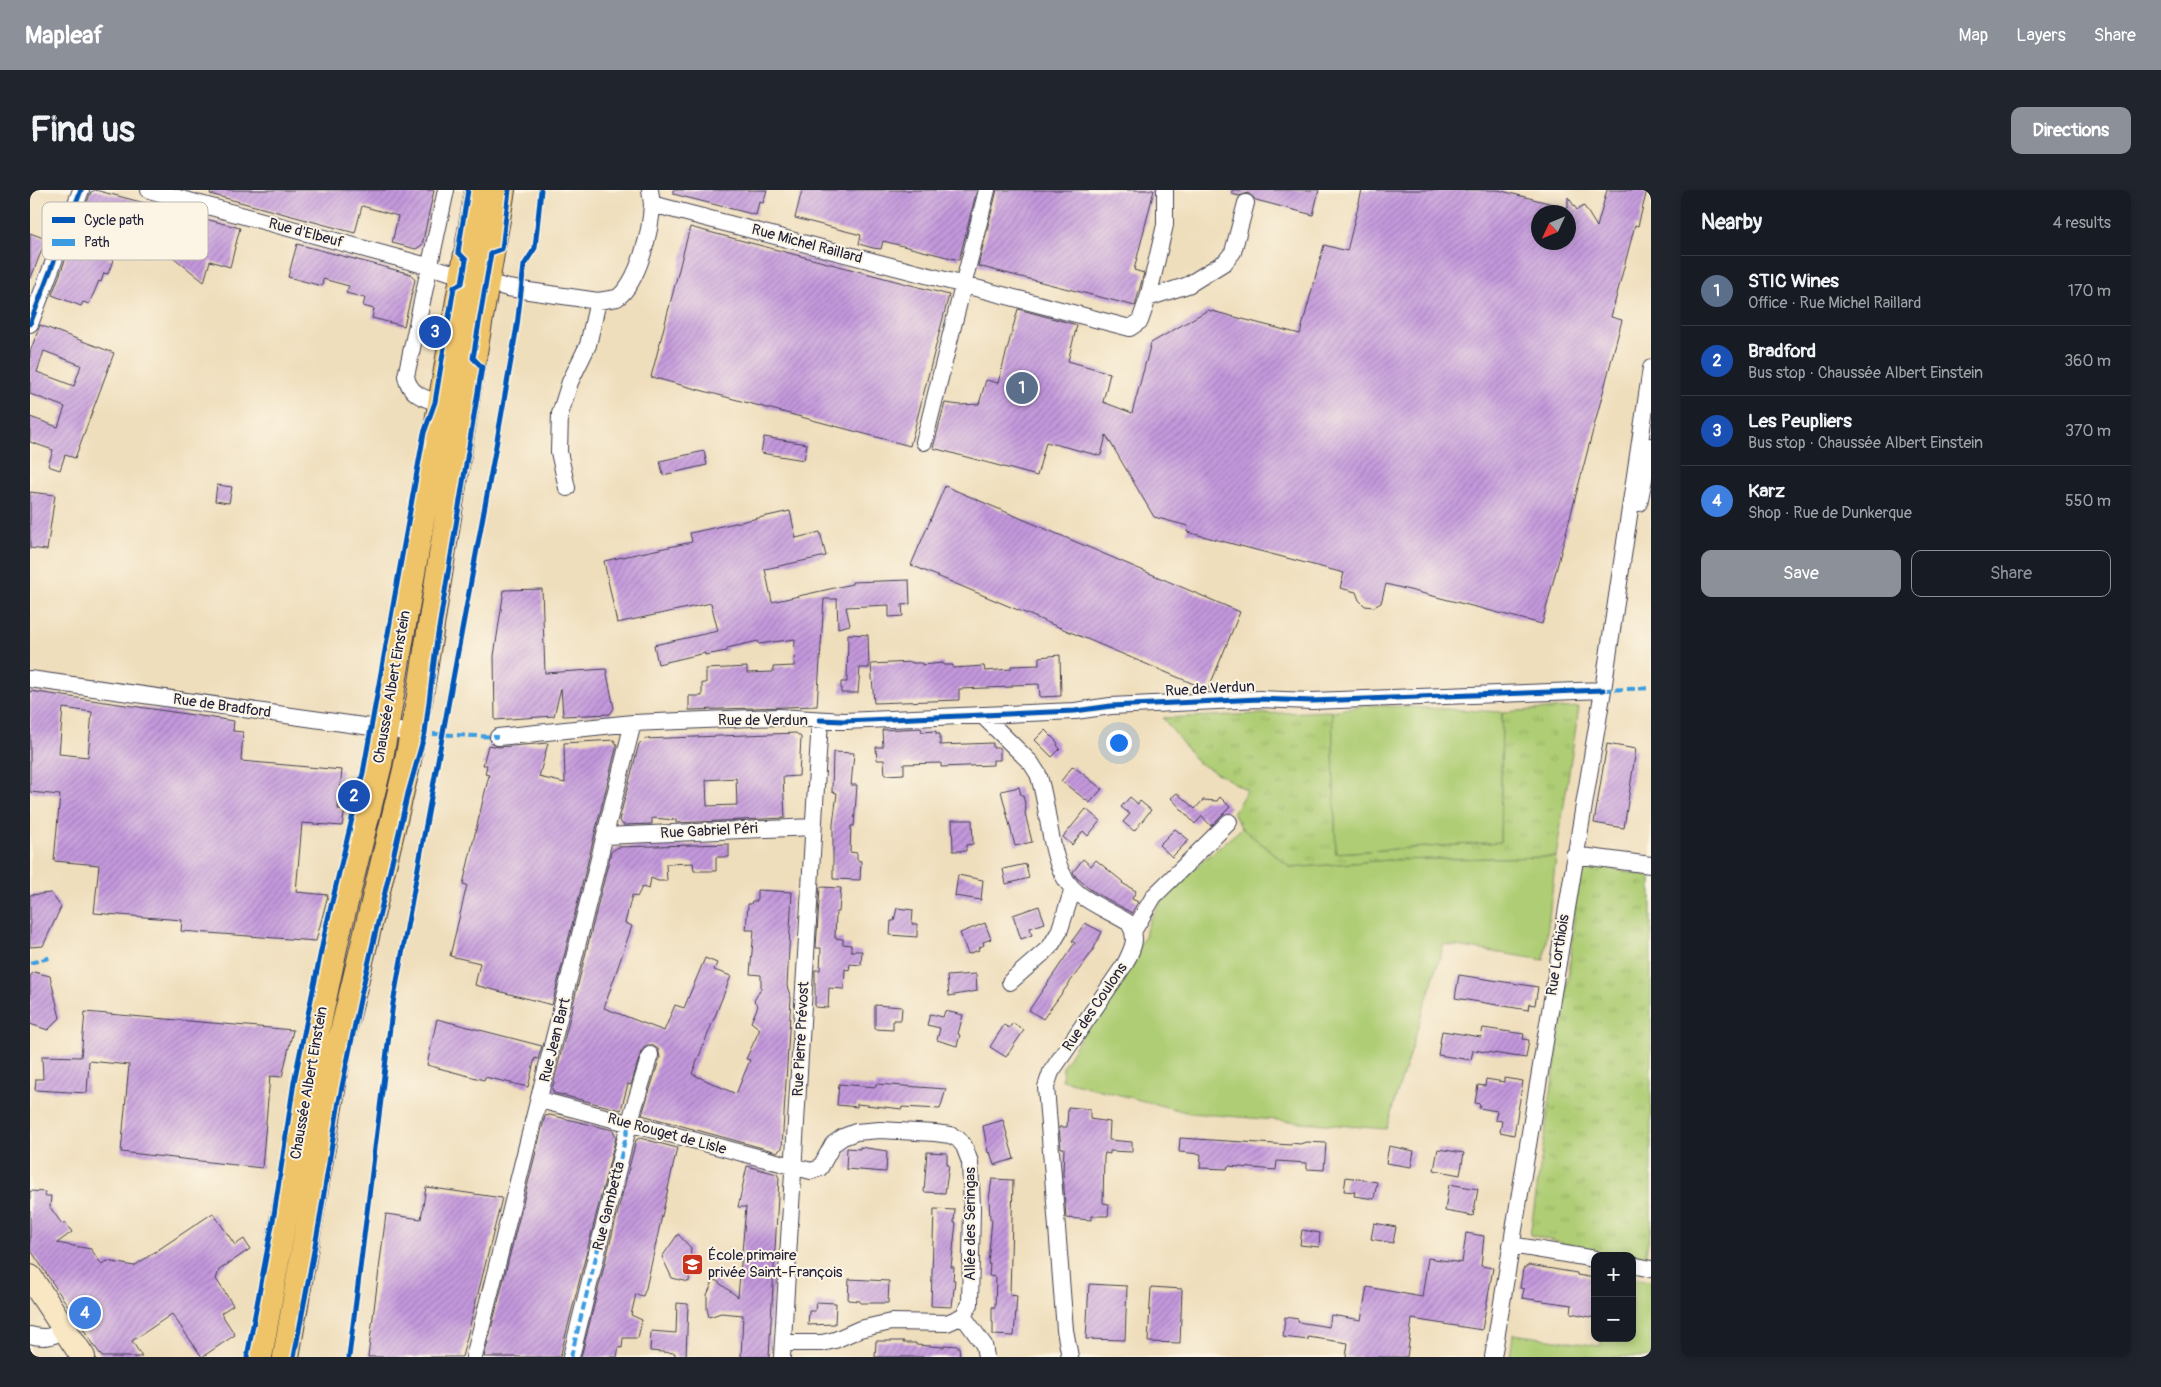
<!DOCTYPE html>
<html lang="en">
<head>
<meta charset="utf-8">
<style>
	:root { --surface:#171b24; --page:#20242c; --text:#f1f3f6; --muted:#9ea1a6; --line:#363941; --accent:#8c9099 }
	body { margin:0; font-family:Pangolin,sans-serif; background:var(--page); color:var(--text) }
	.controls { position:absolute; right:15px; bottom:15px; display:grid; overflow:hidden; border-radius:10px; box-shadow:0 2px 8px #0003 }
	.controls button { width:45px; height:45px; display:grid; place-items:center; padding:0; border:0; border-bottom:1px solid var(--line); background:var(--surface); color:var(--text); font:25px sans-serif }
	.compass { position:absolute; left:1501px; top:15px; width:45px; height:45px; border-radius:50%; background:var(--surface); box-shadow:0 2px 8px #0003; rotate:226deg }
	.you { position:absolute; left:1088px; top:552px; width:18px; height:18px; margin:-12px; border:4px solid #fff; border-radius:50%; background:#1a73e8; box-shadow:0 0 0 8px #1a73e833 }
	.badge { display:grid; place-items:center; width:32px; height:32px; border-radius:50%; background:var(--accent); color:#fff; font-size:16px; font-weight:700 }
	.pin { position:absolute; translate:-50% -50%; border:2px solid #fff; box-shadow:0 1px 5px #0006 }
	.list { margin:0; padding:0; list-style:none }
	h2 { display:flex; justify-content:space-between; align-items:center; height:65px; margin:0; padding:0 20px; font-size:21px }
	h2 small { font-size:16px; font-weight:400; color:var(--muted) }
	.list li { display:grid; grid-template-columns:32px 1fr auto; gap:15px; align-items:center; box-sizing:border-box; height:70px; padding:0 20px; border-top:1px solid var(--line) }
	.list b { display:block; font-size:19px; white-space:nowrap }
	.list p { margin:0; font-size:16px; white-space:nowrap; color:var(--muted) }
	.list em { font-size:16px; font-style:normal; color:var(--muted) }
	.actions { display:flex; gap:10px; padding:15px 20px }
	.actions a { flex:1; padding:11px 0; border:1px solid var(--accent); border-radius:10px; text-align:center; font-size:18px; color:var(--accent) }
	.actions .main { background:var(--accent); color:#fff }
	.map { position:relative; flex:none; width:1621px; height:1167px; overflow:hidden; border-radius:10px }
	header { display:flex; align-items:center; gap:30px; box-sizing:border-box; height:70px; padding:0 25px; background:var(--accent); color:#fff }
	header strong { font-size:24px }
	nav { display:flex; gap:28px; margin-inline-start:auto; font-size:18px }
	.intro { display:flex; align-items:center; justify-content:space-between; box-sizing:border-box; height:120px; padding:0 30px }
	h1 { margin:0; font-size:35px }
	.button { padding:12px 22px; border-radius:10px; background:var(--accent); color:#fff; font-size:18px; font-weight:700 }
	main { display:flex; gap:30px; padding:0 30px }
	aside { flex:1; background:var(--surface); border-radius:10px; box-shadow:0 2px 8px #0003 }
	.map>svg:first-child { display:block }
	.grass { fill:url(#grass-tufts); stroke:#687858 }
	.green { fill:#afcd74; stroke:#687858 }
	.building { fill:url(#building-hatch); fill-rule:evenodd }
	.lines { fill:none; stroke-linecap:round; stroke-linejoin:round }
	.minor-casing { stroke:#413e4e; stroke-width:18 }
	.secondary-casing { stroke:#413e4e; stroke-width:26 }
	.primary-casing { stroke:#413e4e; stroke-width:28 }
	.minor { stroke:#fff; stroke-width:16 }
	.secondary { stroke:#f9e7c3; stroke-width:24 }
	.primary { stroke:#efc469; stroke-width:26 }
	.quiet { stroke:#3c9ce2; stroke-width:4; stroke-dasharray:8 4; stroke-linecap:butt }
	.cycleway-casing { stroke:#fcf5e5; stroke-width:8 }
	.cycleway { stroke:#0057b8; stroke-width:5 }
	.labels { text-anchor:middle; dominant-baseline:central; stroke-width:4; stroke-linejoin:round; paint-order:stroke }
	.street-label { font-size:15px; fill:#22223b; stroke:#fcf5e5 }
	.poi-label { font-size:15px; fill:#22223b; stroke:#fcf5e5; text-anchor:start }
	.key { fill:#fcf5e5; stroke:#bbb6b2; stroke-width:1 }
	.key-label { font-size:14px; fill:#22223b }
</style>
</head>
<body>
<header>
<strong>Mapleaf</strong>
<nav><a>Map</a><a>Layers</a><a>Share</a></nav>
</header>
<div class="intro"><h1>Find us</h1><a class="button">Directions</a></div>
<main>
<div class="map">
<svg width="1621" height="1167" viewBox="0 0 1621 1167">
	<defs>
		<pattern id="grass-tufts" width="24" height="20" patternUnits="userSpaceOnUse" patternTransform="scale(1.25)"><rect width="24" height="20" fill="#afcd74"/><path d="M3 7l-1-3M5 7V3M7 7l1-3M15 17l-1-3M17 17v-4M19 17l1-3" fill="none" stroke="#96b065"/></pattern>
		<pattern id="building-hatch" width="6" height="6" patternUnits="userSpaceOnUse" patternTransform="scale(1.25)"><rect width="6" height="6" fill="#c499dd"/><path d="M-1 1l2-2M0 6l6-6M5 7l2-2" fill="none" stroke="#9f7cb4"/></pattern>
	</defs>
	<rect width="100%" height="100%" fill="#fcf5e5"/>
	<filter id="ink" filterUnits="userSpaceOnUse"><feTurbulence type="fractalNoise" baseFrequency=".02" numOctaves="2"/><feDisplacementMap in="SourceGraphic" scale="10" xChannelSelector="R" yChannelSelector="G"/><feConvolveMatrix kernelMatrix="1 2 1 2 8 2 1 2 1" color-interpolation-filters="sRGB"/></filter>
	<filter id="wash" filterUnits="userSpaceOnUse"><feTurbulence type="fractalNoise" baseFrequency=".0096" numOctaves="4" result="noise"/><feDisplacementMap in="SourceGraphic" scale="20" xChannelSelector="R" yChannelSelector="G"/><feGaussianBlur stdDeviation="1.12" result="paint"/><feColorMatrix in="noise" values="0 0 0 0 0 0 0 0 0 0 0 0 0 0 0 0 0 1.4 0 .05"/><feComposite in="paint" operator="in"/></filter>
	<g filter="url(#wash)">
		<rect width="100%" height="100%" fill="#efdebc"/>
		<path class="grass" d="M1549,517L1526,667L1359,670L1261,678L1212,638L1203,623L1217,600L1167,572L1133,528L1302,521L1306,663L1470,652L1472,522Z
			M1549,671L1621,687V1035L1614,1073L1602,1070V1066H1584L1500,1045L1540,773Z"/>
		<path class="green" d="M1338,515L1472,522L1470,652L1306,663L1302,521Z
			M1212,638L1261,678L1359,670L1526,667L1514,770L1414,754L1356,939L1160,923L1032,890L1033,876L1115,746C1120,708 1184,663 1212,638Z
			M1602,1088L1621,1091V1167H1480L1483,1144L1570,1156L1572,1148H1602Z"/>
		<g id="blocks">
			<path class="building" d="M65,0L210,38L200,77L180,71L174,92L143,67L124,41L115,67L105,63L108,54L86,46L78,69L83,70L78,84L74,83L71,92L69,91L59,114L53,112L51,116L22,105L61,2Z
				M181,0H404L392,55L386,59L362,53L368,26L332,16L325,43L180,4Z
				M643,0H737L733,13L729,12L726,25L643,4Z
				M772,0H947L929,70L853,51L851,59L843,58L829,54L831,45L765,28Z
				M967,0H1124L1104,80L1114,83L1105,116L948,76Z
				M1202,0H1289L1283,25L1226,10L1218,3L1209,6L1202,4Z
				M1332,0H1468L1538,18V7L1547,20L1554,16L1567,37L1577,0H1617L1608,36L1605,35L1581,127L1592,130L1512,434L1356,394L1351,413L1344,417L1335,416L1329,410L1326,402L1310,398L1314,383L1157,342L1158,336L1124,327L1076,245L1071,266L1016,252L1007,286L903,258L915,213L930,215L949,214L956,190L968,193L988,119L1047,135L1038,171L1080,183L1073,212L1102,223L1121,153L1178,120L1270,144L1294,55L1317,61ZM1508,22H1538V52H1508Z
				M660,37L919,105L880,256L621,187Z
				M0,43L16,49L1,88L0,87Z
				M267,54L381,84L385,90L374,136L342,128L344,119L333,116L335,108L316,103L319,96L293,89L292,96L258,87Z
				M10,135L84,163L45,268L35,265L30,280L18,276L23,260L0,252V227L28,237L35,217L0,204V162ZM14,161L51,175L44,196L7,182Z
				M734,247L777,254L774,270L731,263Z
				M674,261L677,275L633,285L630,271Z
				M187,295L202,297L199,313L185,311Z
				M915,296L1210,422L1178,500L881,375Z
				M0,302L25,305L17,360L0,358Z
				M760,321L766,348L790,342L796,366L735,379L742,412L822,394V392L879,390L880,414L872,415L873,426L859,427V415L816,417L820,435L808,438L807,409H794L787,516L659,520V506H672V493H676V479L717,477V483L743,482V477L764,476L765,449L729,454L728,451L697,458V461L675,465V463L628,474L624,455L688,441L681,413L587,433L574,371L662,352L660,343Z
				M512,399L515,483L576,479L584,518L580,524L533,526L531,498L524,526L465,530L464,466L474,400Z
				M818,444L838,445L839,478H830L828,503H811V492H817Z
				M1030,465L1031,506L1010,507L1009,494L982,495V497L929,499V510L844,513L841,474L882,472V473H892V475L913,473V475H923V478L954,476L955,481L981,479V476L1009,475V467Z
				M0,501L204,531L203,541L213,542L211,571L312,580L308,619L315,620L312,636L272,633L266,702L298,705L286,751L151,741L152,730L64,723L69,675L24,671L30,605L0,602ZM33,518L62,522L58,567L29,564Z
				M891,538L892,542L906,541V544H910V555L963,553V558H970V570H963V575L911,577V573L874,574V584L855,585L854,570H847L846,557H853L852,540Z
				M1015,540L1028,553L1027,555L1030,559L1022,567L1005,550Z
				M766,543L771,547L769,586L753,587L755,628L646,633V630L622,628V634L593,635L589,630L609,554L614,549ZM706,588L707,615L677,616L676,590Z
				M584,550L587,555L522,815L445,795L450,773L420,766L437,695L433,694L459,585L455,584L457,575H453L458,555L469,557L518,553L509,587L535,593L534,553Z
				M1577,554L1606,559L1594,638L1564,633Z
				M803,562L824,563L821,595H827L824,636H821L820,662L827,663V670L831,671L830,690L803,689V634L807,603L802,602Z
				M1043,576L1072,599L1060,613L1031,591Z
				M989,597L991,605H993L996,619L995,623L1002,652L985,656L971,601Z
				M1147,603L1165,619L1173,610L1187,611L1190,607L1200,617L1181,636L1172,626L1165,634L1141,608Z
				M1100,607L1108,614L1110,611L1121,620L1104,641L1093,632L1100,624L1091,617Z
				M1056,619L1070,631L1058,646L1053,641L1042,655L1033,647Z
				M922,630H942L943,654L936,655V661H923Z
				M1145,639L1159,650L1142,667L1129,655Z
				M699,654V667H686V681H664L663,673L636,674L637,691H628L621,688L619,699L612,697L607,707L602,705L595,733L602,736L574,818L634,841L645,815L654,818L675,768L687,773L684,780L701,786L662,884L706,904L720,870L716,869L730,839L721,832L728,816L724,811L731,798V785L720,784L724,740H716L718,714H721L722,711H727V700L762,702L757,796L761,808L752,958L747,962L612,925L630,867L628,859L622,855H617L611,862L601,895L598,894L591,920L524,903L522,899L581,662L588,657Z
				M1053,669L1061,676L1066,670L1093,692L1092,693L1106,701L1102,709L1108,712L1102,723L1061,700L1047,688L1043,682Z
				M996,674L999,688L976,694L973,679Z
				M928,685L953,690L951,710L925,706Z
				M790,697L811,698L809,722H806L805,748L813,749V754L821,755V761H832L831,775L820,774L819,780L815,779L814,799L799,798L798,818L785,817V780H790L791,758H786Z
				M21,703L31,717L13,756L0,757V705Z
				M1009,716L1015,733L1000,738L1002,745L991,749L983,725Z
				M867,718L883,720L882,734H887V747L860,745L861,731H864Z
				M955,733L961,749L953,752L954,755L948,758L949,760L938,764L930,743Z
				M1055,733L1072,742L1062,762L1013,829L999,820L1045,753L1042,751Z
				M4,782L20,786L30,828L18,840L0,834V786Z
				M946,784L947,801L919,806L917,786Z
				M1429,785L1508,797L1505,815L1499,814L1498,820L1425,808Z
				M845,815L872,817L871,830H863V840L845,839Z
				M915,821L933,825L928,844L930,845L927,856L907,850L910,838L897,835L900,824L913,827Z
				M55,822L263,840L252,887L240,886L232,978L91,962L99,875L59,871L57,903L5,900L6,889H13L12,866L51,867Z
				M407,829L512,856L508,869L505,868L498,897L455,887L454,890L397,875Z
				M983,833L994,840L976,867L960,857L974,835L979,838Z
				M1453,838L1494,844L1493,849L1499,850L1496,868L1443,860L1441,870L1408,865L1412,841L1451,847Z
				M1474,888L1493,891L1484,945L1470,942L1472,931L1465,930L1467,921L1449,918L1450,914L1445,913L1448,895L1455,896L1456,889L1474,892Z
				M809,894L846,897V894L916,899L910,919L872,917V919L827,914V917L807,915Z
				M1038,917L1060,919V929L1080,932L1079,950L1102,952V962L1080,961V964L1075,963L1074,967L1073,1013L1079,1014L1078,1026H1062V1030L1036,1028L1033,983L1034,958H1031L1029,937H1037Z
				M520,925L583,940L586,947L530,1167H454L515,926Z
				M973,930L984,969L964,975L960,962L958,963L953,936Z
				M610,948L647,958L616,1098L613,1106L606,1104L601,1125L612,1130L608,1148H593L592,1158L589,1157L587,1167H551L606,950Z
				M1150,948L1261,955V953L1270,954L1276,952L1296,953L1294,980L1277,979V973L1247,971L1246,980L1198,976L1197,979L1170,978L1171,964L1149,962Z
				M1359,956L1384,961L1381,977L1356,973Z
				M830,957L857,961L856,982L816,979L817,958L830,959Z
				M1408,959L1434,963L1430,985L1404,980Z
				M897,962L917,963V975H919L915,1003L894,1002Z
				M717,976L747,984L749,988L739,1167H711L713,1125L691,1123L679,1127L677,1119V1105L684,1089L708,1107L716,1017H708Z
				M1316,987L1347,992L1344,1009L1324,1006L1325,1002L1314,1001Z
				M962,989L983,990L980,1105L987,1106L984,1146L963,1145V1132H962V1117H965L966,1087L959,1086L960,1074H958L962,1029H960L959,1009Z
				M1419,994L1448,999L1443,1026L1415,1021Z
				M396,997L472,1008L432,1167H338L356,1024L391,1029Z
				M0,1001L15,1002V1006H21L20,1017L32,1034L35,1032L42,1042L27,1053L61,1059L72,1075L77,1071L104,1076L183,1023L205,1055L214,1049L220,1059L189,1080L186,1089L203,1115L191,1123L205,1145L172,1167L142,1124L102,1151L112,1167H72L0,1059Z
				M904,1019L925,1020L924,1033H926L921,1077H924L923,1090H925L922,1117L901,1116Z
				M1344,1033L1366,1037L1363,1053L1341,1049Z
				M1272,1040L1290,1043L1289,1057L1270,1055Z
				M1436,1043L1454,1046L1451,1076L1463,1078L1452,1140L1382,1129L1377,1167H1316L1318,1153L1278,1147V1150L1253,1147L1255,1127L1268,1129V1132L1299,1137L1301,1125L1331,1130L1337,1097L1392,1107L1398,1068L1432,1073Z
				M648,1044L661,1058L659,1092L642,1088L632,1067Z
				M1499,1075L1547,1083V1085L1565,1088V1128L1541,1123L1542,1115L1492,1108L1494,1099L1490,1098L1493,1079Z
				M819,1089L859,1091L858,1113H830V1111L818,1110Z
				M1059,1094L1097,1096L1095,1150L1056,1149Z
				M1121,1097L1152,1099L1150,1153L1118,1152Z
				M786,1112L806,1113L805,1134L778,1135L779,1121H785Z
				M647,1113L658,1114L656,1167H645V1163L620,1161L621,1141L646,1143Z
				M846,1151H874L873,1153H886V1155L914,1157V1155L929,1156L930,1167H845Z"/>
		</g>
	</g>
	<g filter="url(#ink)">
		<use href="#blocks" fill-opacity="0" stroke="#413e4e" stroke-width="1"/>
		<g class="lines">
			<defs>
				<path id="minor" d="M119,0L478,98L568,111L587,108C609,92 621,40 622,14
					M620,0L622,14L1100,138L1110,131L1118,108L1135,35V0
					M1118,108L1158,95L1195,72L1203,62L1216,13
					M0,134L51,0
					M412,214C396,209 379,205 376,186L416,0
					M894,252L957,0
					M537,298L529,262L530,224L540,192L558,155L568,111
					M1609,313L1621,256
					M0,489L383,543
					M952,525L1001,573L1008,584C1021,619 1017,681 1049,704C1065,716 1083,723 1099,733C1109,748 1102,760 1095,774L1021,882L1016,897L1035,1140L1040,1167
					M468,547L603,533L748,527L814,531L1045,521L1081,516L1229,509L1282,511L1573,500
					M575,646L783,637
					M1544,665L1621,675
					M1104,740L1124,706L1199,632
					M980,792L1020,757L1029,742L1043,699
					M510,910L781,981L790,978L803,954L813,947L826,942L850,940L905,943L920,945L928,949L934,956L940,972L942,1018L940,1114L933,1126L917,1133L861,1132L830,1139L805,1150L792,1153H753
					M1481,1055L1565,1069
					M1602,1075L1621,1079
					M933,1126L954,1155L956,1167
					M0,1145C14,1149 22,1147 35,1140
					M444,1167L603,533
					M541,1167L599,934L620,865
					M752,1167L790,530
					M1463,1167L1573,500L1621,178"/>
				<path id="secondary" d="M0,1087L53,1167"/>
				<path id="primary" d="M229,1167L287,838L305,753L349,574L448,0
					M256,1167L309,859L376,580L389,512L443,168L472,0"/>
			</defs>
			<use href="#minor" class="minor-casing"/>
			<use href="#secondary" class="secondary-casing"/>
			<use href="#primary" class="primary-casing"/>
			<use href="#minor" class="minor"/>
			<use href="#secondary" class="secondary"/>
			<use href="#primary" class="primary"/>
			<path class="quiet" d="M1573,500L1621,498
				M403,544L468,547
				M0,773L22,767
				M541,1167L599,934"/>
			<defs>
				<path id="cycleway" d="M0,134L51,0
					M790,530L814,531L1045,521L1081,516L1229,509L1282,511L1573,500
					M217,1167L244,1025L264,892L296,737L333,583L394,243L405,212L424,97L432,93L436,70L428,62L438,0
					M264,1167L289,1034L309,911L331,805L378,603L395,543L406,456L452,177L443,168L461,63L472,59L479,0
					M319,1167L363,813L466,256L487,136L494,75L505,58L511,0"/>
			</defs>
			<use href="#cycleway" class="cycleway-casing"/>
			<use href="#cycleway" class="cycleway"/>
		</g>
	</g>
	<defs>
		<symbol id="school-square" viewBox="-11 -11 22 22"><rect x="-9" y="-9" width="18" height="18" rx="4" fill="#c8321e" stroke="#fcf5e5"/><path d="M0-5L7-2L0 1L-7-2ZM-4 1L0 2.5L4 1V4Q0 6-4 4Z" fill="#fff"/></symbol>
	</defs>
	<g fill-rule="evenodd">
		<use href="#school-square" x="650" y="1062" width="25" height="25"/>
	</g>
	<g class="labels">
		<g class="street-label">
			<text transform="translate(276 43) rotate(15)">Rue d'Elbeuf</text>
			<text transform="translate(777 54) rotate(15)">Rue Michel Raillard</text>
			<text transform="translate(362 497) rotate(-80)">Chaussée Albert Einstein</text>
			<text transform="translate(1180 499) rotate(-3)">Rue de Verdun</text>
			<text transform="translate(192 516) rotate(8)">Rue de Bradford</text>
			<text x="733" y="530">Rue de Verdun</text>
			<text transform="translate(679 641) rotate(-3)">Rue Gabriel Péri</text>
			<text transform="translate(1528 765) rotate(-81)">Rue Lorthiois</text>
			<text transform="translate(1065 817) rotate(-56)">Rue des Coulons</text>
			<text transform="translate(771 849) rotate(-87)">Rue Pierre Prévost</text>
			<text transform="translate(525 850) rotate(-76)">Rue Jean Bart</text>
			<text transform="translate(279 893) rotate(-80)">Chaussée Albert Einstein</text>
			<text transform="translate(637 944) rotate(15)">Rue Rouget de Lisle</text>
			<text transform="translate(579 1016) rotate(-76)">Rue Gambetta</text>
			<text transform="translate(940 1034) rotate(-90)">Allée des Seringas</text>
		</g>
		<g class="poi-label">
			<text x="678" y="1065">École primaire<tspan x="678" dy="17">privée Saint-François</tspan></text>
		</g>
	</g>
	<rect x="12" y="12" width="166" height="58" rx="8" class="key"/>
	<rect x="22" y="27" width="23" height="6" fill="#0057b8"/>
	<rect x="22" y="49" width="23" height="7" fill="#3c9ce2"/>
	<g class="key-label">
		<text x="54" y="35">Cycle path</text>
		<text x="54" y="57">Path</text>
	</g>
</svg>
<div class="controls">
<button>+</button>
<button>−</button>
</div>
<svg class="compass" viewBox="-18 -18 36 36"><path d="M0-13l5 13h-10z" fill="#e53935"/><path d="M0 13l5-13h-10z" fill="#9ea1a6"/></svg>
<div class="you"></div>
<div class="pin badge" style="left:992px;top:198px;background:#5c6f8a">1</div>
<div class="pin badge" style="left:324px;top:606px;background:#1a4fb4">2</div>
<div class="pin badge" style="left:405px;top:142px;background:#1a4fb4">3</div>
<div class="pin badge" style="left:55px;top:1123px;background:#3f7fe0">4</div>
</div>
<aside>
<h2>Nearby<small>4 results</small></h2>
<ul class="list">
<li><span class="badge" style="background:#5c6f8a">1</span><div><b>STIC Wines</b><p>Office · Rue Michel Raillard</p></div><em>170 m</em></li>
<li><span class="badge" style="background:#1a4fb4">2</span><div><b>Bradford</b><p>Bus stop · Chaussée Albert Einstein</p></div><em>360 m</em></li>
<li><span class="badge" style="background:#1a4fb4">3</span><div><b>Les Peupliers</b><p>Bus stop · Chaussée Albert Einstein</p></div><em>370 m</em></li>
<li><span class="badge" style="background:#3f7fe0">4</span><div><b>Karz</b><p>Shop · Rue de Dunkerque</p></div><em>550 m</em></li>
</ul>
<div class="actions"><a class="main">Save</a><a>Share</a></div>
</aside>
</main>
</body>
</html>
